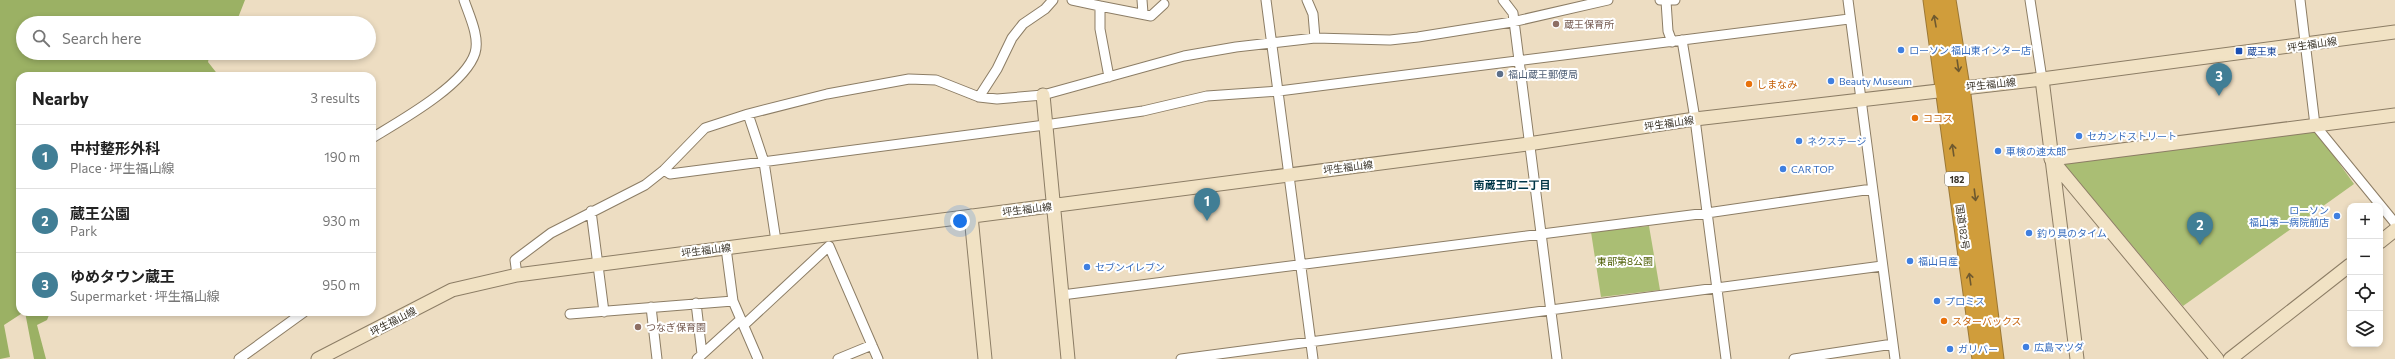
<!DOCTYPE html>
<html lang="en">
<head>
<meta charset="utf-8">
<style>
	:root { --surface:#fff; --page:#f6f6f6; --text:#222; --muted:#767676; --line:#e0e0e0; --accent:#417e95 }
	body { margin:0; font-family:Commissioner,"Noto Sans JP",sans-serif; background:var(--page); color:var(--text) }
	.controls { position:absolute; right:12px; bottom:12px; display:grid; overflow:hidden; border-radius:8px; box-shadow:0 2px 6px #0003 }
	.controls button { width:36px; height:36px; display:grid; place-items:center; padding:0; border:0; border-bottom:1px solid var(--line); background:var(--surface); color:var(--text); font:20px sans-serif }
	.you { position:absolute; left:960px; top:221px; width:14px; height:14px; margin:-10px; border:3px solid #fff; border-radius:50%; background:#1a73e8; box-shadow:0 0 0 6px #1a73e833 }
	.badge { display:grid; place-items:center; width:26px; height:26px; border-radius:50%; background:var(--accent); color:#fff; font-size:13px; font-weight:700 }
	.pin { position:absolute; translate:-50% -33px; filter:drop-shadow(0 1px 2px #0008) }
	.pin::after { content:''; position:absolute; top:21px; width:14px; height:12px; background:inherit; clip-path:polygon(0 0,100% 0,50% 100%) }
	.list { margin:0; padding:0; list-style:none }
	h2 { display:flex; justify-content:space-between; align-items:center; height:52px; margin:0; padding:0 16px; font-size:17px }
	h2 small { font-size:13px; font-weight:400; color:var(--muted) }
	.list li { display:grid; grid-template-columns:26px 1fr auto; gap:12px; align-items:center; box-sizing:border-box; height:64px; padding:0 16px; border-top:1px solid var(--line) }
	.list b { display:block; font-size:15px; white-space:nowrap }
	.list p { margin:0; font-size:13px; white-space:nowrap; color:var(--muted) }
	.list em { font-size:13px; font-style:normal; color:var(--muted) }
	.icon { flex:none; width:22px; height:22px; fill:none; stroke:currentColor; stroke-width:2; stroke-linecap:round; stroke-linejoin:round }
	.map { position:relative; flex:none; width:2395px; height:359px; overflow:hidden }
	.search { position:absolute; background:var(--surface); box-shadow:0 2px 6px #0003; left:16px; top:16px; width:360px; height:44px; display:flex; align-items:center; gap:10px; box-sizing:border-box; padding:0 14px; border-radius:22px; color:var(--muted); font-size:15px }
	.panel { position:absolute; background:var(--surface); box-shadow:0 2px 6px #0003; left:16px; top:72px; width:360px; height:244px; border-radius:12px }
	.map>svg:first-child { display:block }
	.green { fill:#aabe74 }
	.forest { fill:#9bb164 }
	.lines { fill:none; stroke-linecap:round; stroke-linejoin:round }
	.street-casing { stroke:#8c7d65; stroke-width:11 }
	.secondary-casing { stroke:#8c7d65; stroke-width:15 }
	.highway-casing { stroke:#9c7835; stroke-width:19 }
	.street { stroke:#fff; stroke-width:9 }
	.secondary { stroke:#f1e2c4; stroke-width:13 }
	.highway { stroke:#d09d3b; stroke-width:17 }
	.oneway { stroke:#6e592f }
	.education-dot { fill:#8d6e63; stroke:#fff; stroke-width:1.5 }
	.shop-dot { fill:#3f7fe0; stroke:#fff; stroke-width:1.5 }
	.transit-dot { fill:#1a4fb4; stroke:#fff; stroke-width:1.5 }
	.service-dot { fill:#5c6f8a; stroke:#fff; stroke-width:1.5 }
	.food-dot { fill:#e8710a; stroke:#fff; stroke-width:1.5 }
	.labels { text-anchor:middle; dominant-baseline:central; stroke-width:4; stroke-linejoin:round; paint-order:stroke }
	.shield { fill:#fff; stroke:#757169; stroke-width:1 }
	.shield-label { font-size:9px; font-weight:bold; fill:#3a3429 }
	.education-label { font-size:10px; fill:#785e54; stroke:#fff; text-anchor:start }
	.street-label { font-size:10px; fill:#3a3429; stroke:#fff }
	.shop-label { font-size:10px; fill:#366cbe; stroke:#fff; text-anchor:start }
	.transit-label { font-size:10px; fill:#164399; stroke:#fff; text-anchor:start }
	.service-label { font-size:10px; fill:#4e5e75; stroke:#fff; text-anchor:start }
	.food-label { font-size:10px; fill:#c56008; stroke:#fff; text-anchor:start }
	.park-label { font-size:10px; fill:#4d5e03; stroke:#fff }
	.neighbourhood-label { font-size:11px; font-weight:bold; fill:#003647; stroke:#fff }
</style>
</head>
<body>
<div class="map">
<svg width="2395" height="359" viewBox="0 0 2395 359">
	<rect width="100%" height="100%" fill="#edddc2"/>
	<path class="green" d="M2316,131L2354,184L2183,306L2064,164Z
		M1649,226L1660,290L1601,297L1591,232Z"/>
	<path class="forest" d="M0,0H245L236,23H23V53H210L208,62L219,76H20V312H24L4,325L10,357L0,359Z
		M25,312H45L49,315L47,320L37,325L46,359H34Z"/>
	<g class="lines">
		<defs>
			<path id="street" d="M1072,0L1100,6V29L1109,77
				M1142,0L1143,13
				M1266,0L1313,359
				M1307,0L1313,14L1315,38
				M1503,0L1513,13L1557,359
				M1660,0H1675
				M1848,0L1895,359
				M2030,0L2042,79
				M2300,0L2315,125L2395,223
				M1666,1L1668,31L1672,42
				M1100,6L1151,16L1164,4
				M1682,40L1695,119L1726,359
				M979,97L997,69L1012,38L1023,24L1045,9L1053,0
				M748,114L764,162L776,241
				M372,138C400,121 465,85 475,53C480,37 469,15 464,0
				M664,170L670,174L1045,125L1143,111L1207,96L1279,91L1849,19
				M591,211L604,312
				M517,275L515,260L551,233L645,185L664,170L705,128L748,114L827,94L909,79L936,80L979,97L997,99L1043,95L1184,56L1236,47L1315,38L1390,40L1418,37L1512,22L1608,0
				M1062,295L1707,213L1872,189
				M733,301L758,359
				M696,303L702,354
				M651,307L657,359
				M570,314L733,301L726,248
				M744,325L829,246L878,359
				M239,359L304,312
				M697,359L741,319
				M838,359L872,345
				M1181,359L1882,266
				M1794,359L1893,344"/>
			<path id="secondary" d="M2042,79L2077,359
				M1043,95L1068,359
				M2051,159L2395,115
				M2051,159L2217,359
				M971,216L985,359
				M2380,242L2395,230
				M318,359L452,290L517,275L1528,144L1695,119L2042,79L2395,32
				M2230,359L2350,265"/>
			<path id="highway" d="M1932,0L1981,359
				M1947,0L1961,87L1995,359"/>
		</defs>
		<use href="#street" class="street-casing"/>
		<use href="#secondary" class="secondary-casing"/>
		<use href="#highway" class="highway-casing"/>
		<use href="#street" class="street"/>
		<use href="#secondary" class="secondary"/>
		<use href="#highway" class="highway"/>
	</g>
	<defs><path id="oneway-shaft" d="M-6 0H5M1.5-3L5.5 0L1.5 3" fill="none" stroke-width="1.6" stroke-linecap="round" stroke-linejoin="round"/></defs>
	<g class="oneway">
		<use href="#oneway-shaft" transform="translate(1935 21) rotate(-100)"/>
		<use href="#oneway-shaft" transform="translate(1958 66) rotate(82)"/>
		<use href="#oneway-shaft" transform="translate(1953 150) rotate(-98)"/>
		<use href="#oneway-shaft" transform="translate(1975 195) rotate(83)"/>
		<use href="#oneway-shaft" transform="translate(1970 279) rotate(-98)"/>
	</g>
	<g class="education-dot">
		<circle cx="1556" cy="24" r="4"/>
		<circle cx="638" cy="327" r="4"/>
	</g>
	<g class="shop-dot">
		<circle cx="1901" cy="50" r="4"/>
		<circle cx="1831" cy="81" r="4"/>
		<circle cx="2079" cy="136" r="4"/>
		<circle cx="1799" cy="141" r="4"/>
		<circle cx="1998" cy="151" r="4"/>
		<circle cx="1783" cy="169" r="4"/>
		<circle cx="2337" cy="216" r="4"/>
		<circle cx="2029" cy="233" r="4"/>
		<circle cx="1910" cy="261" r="4"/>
		<circle cx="1087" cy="267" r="4"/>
		<circle cx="1937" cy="301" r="4"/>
		<circle cx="2026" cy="347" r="4"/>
		<circle cx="1950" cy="349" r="4"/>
	</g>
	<rect class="transit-dot" x="2235" y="47" width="8" height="8" rx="2"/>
	<circle class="service-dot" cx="1500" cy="74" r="4"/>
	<g class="food-dot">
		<circle cx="1749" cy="84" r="4"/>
		<circle cx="1915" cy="118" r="4"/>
		<circle cx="1944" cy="321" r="4"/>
	</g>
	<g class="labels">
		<rect class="shield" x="1945" y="172" width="24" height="14" rx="3"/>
		<g class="shield-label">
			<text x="1957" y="179">182</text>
		</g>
		<g class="education-label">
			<text x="1564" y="24">蔵王保育所</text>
			<text x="646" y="327">つなぎ保育園</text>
		</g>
		<g class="street-label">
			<text transform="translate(2312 44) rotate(-8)">坪生福山線</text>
			<text transform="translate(1991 84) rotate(-6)">坪生福山線</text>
			<text transform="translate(1669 123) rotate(-8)">坪生福山線</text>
			<text transform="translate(1348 167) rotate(-7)">坪生福山線</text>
			<text transform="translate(1027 209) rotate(-7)">坪生福山線</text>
			<text transform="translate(1963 227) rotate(82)">国道182号</text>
			<text transform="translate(706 250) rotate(-7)">坪生福山線</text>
			<text transform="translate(393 321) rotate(-27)">坪生福山線</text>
		</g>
		<g class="shop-label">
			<text x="1909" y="50">ローソン 福山東インター店</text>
			<text x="1839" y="81">Beauty Museum</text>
			<text x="2087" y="136">セカンドストリート</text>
			<text x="1807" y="141">ネクステージ</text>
			<text x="2006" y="151">車検の速太郎</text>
			<text x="1791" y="169">CAR TOP</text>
			<text x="2329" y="210" text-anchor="end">ローソン<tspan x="2329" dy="12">福山第一病院前店</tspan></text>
			<text x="2037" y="233">釣り具のタイム</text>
			<text x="1918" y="261">福山日産</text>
			<text x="1095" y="267">セブンイレブン</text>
			<text x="1945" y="301">プロミス</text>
			<text x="2034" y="347">広島マツダ</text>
			<text x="1958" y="349">ガリバー</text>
		</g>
		<g class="transit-label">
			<text x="2247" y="51">蔵王東</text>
		</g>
		<g class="service-label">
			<text x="1508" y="74">福山蔵王郵便局</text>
		</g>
		<g class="food-label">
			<text x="1757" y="84">しまなみ</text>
			<text x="1923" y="118">ココス</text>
			<text x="1952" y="321">スターバックス</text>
		</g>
		<g class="park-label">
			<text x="1625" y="261">東部第8公園</text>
		</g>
		<g class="neighbourhood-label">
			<text x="1512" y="184">南蔵王町二丁目</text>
		</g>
	</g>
</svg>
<div class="controls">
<button>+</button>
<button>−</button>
<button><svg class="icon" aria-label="locate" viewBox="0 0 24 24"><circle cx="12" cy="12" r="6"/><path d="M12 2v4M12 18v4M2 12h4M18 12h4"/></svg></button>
<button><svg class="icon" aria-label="layers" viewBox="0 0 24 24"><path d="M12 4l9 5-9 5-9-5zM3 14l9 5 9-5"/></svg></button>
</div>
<div class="you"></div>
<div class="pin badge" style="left:1207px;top:221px">1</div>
<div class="pin badge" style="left:2200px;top:245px">2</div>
<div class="pin badge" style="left:2219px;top:96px">3</div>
<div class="search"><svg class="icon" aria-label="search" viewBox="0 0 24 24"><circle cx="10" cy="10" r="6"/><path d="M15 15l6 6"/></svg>Search here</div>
<section class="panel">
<h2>Nearby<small>3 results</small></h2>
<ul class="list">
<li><span class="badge">1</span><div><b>中村整形外科</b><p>Place · 坪生福山線</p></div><em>190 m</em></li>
<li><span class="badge">2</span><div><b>蔵王公園</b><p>Park</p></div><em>930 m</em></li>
<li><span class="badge">3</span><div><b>ゆめタウン蔵王</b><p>Supermarket · 坪生福山線</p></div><em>950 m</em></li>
</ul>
</section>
</div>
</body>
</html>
